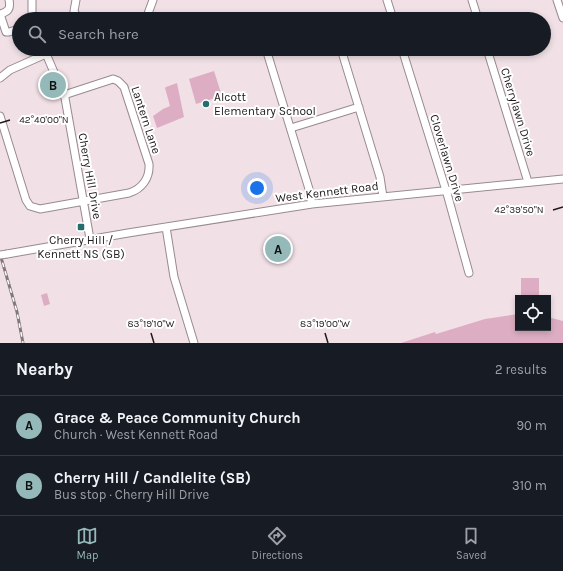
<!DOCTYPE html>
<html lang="en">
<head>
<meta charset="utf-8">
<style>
	:root { --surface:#171b24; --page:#242831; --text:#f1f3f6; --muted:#9ea1a6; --line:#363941; --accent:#95b8b8 }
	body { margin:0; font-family:Karla,sans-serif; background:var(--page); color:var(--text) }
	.controls { position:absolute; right:12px; bottom:12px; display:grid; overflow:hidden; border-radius:0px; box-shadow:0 2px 6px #0003 }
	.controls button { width:36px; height:36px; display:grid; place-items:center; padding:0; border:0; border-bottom:1px solid var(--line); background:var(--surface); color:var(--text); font:20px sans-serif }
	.you { position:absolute; left:257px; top:188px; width:14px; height:14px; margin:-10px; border:3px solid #fff; border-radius:50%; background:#1a73e8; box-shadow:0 0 0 6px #1a73e833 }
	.badge { display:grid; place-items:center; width:26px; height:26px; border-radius:50%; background:var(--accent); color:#111; font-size:13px; font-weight:700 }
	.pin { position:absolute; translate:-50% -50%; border:2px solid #fff; box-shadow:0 1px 4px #0006 }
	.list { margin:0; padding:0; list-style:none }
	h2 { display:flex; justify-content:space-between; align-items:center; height:52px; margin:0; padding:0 16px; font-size:17px }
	h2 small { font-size:13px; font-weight:400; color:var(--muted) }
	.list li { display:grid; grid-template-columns:26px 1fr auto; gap:12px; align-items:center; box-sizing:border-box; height:60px; padding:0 16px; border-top:1px solid var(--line) }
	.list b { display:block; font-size:15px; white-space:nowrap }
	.list p { margin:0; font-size:13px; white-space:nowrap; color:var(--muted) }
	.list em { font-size:13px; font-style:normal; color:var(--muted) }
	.icon { flex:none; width:22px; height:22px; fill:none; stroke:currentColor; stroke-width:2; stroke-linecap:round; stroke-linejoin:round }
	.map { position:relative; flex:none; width:563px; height:343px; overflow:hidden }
	.search { position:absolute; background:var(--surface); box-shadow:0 2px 6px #0003; left:12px; right:12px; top:12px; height:44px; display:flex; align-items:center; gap:10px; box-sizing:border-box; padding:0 14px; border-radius:22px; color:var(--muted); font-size:15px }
	.sheet { height:172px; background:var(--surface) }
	nav { display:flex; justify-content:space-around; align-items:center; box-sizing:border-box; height:56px; border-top:1px solid var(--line); background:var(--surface); font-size:11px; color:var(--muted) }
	nav a { display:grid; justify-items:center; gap:2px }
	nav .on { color:var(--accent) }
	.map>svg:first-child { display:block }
	.green { fill:#ddaec3 }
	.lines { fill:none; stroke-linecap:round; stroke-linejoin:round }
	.minor-casing { stroke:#988a90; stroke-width:9 }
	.minor { stroke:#fff; stroke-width:7 }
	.rail-casing { stroke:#82787c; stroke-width:3 }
	.rail { stroke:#fff; stroke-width:1.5; stroke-dasharray:4.5; stroke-linecap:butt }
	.minor-bridge-casing { stroke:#988a90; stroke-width:9; stroke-linecap:butt }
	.minor-bridge { stroke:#fff; stroke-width:7 }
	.ticks { fill:none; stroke:#1e191b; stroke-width:1.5 }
	.poi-dot { fill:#246f6d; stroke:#fff; stroke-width:1.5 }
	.labels { text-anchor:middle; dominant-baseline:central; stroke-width:4; stroke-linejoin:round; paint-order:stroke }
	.poi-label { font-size:12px; fill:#1e191b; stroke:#fff; text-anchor:start }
	.street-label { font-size:12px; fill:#1e191b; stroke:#fff }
	.ticks-label { font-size:10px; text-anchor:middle; fill:#1e191b; stroke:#fff; stroke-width:4; stroke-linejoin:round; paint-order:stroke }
</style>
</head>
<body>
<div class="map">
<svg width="563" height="343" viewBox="0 0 563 343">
	<rect width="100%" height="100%" fill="#f1e1e7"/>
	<path class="green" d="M214,71L222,96L196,104L189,79Z
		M177,83L184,117L157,128L153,116L163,109L170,106L165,88L166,87Z
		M521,278H539V298H521Z
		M47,293L50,304L44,306L41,295Z
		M518,314V328H548V317L563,321V343H401L435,332L436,334L485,319Z"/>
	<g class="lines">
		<defs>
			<path id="minor" d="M32,0V19
				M76,0L74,11L78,19
				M387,0L393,19
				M472,0L478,19
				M557,0L563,18
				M0,14L6,32H9L19,29
				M0,14C8,12 11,9 9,0
				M146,19L153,0
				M44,49L65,98L90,239
				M266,49L309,189L312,204
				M341,49L380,177L383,197
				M402,49L448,197L469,273
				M487,49L528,182
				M0,78L10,70L46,54
				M0,116L26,200L30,206L40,209L129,193C142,189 150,178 149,164L124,87L118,81L113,79L64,95
				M291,128L359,107
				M166,227L174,277L194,343
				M7,254L128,233L312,204L563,179"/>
		</defs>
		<use href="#minor" class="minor-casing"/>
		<use href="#minor" class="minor"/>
		<defs>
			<path id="rail" d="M0,254L17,312L23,343"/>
		</defs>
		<use href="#rail" class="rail-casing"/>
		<use href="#rail" class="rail"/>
		<defs>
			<path id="minor-bridge" d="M0,255L7,254"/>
		</defs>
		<use href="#minor-bridge" class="minor-bridge-casing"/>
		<use href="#minor-bridge" class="minor-bridge"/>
	</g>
	<path class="ticks" d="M0,123L10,120M553,210L563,207M151,333L154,343M325,333L328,343"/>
	<g class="poi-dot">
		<circle cx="206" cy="104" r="4"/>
		<rect x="77" y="223" width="8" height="8" rx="2"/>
	</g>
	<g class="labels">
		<g class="poi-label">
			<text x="214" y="97">Alcott<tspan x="214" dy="14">Elementary School</tspan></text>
			<text x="81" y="240" text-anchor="middle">Cherry Hill /<tspan x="81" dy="14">Kennett NS (SB)</tspan></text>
		</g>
		<g class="street-label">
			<text transform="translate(518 112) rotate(73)">Cherrylawn Drive</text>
			<text transform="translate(146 120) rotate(72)">Lantern Lane</text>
			<text transform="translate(447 158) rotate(73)">Cloverlawn Drive</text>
			<text transform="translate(90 176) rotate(80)">Cherry Hill Drive</text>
			<text transform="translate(327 192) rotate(-7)">West Kennett Road</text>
		</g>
	</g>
	<g class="ticks-label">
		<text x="44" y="123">42°40'00"N</text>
		<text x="519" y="213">42°39'50"N</text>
		<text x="151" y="327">83°19'10"W</text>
		<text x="325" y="327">83°19'00"W</text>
	</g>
</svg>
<div class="controls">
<button><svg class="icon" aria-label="locate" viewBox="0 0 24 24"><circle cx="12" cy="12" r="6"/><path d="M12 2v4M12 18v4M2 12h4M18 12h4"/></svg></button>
</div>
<div class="you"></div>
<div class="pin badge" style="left:278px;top:249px">A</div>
<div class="pin badge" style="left:53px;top:85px">B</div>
<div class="search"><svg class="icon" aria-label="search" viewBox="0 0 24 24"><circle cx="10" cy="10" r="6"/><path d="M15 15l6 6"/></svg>Search here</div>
</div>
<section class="sheet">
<h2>Nearby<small>2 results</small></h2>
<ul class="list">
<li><span class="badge">A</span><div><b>Grace &amp; Peace Community Church</b><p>Church · West Kennett Road</p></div><em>90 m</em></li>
<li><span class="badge">B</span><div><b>Cherry Hill / Candlelite (SB)</b><p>Bus stop · Cherry Hill Drive</p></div><em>310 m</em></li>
</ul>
</section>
<nav>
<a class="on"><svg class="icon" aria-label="map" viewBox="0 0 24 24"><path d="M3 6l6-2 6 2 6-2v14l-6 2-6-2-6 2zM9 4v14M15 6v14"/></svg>Map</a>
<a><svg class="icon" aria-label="directions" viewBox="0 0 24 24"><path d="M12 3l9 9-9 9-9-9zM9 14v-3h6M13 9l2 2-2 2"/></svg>Directions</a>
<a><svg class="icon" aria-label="saved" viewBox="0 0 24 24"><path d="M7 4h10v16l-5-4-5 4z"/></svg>Saved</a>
</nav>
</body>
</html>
